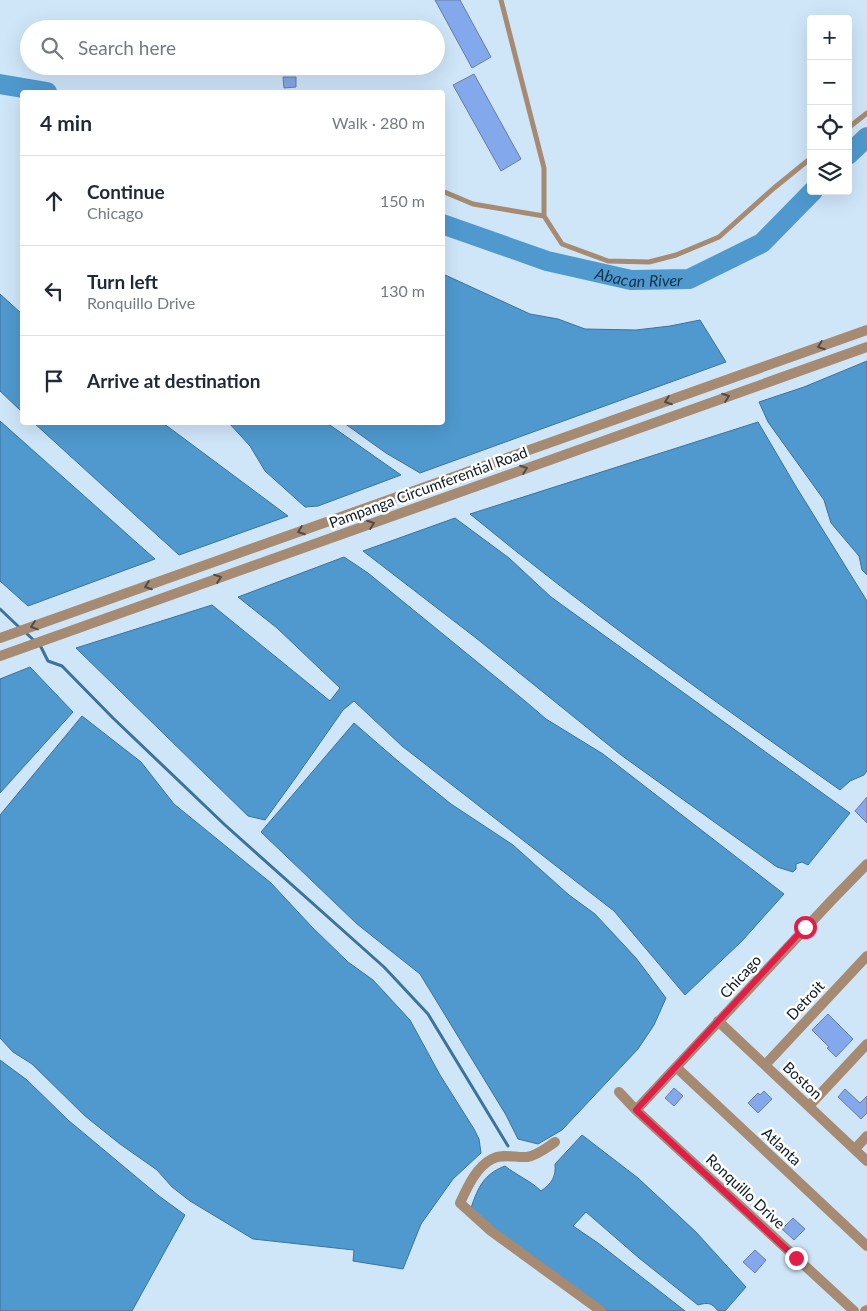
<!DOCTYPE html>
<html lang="en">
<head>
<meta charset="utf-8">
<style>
	:root { --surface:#fff; --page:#f6f6f7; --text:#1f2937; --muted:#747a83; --line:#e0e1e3 }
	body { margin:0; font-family:Lato,sans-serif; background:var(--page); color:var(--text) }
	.controls { position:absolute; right:15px; top:15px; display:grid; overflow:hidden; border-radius:5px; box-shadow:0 5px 20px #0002 }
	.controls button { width:45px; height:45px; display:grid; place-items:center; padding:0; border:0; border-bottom:1px solid var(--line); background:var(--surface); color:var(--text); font:25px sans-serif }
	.stop { position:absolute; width:15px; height:15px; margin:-11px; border:4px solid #e11d48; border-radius:50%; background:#fff }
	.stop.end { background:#e11d48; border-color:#fff; box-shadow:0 1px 5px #0008 }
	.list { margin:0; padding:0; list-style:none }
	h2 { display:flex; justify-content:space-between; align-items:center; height:65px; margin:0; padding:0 20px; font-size:21px }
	h2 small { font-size:16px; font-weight:400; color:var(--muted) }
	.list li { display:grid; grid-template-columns:32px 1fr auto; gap:15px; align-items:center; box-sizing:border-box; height:90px; padding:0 20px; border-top:1px solid var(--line) }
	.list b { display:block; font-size:19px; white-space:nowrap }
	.list p { margin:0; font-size:16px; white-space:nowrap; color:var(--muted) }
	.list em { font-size:16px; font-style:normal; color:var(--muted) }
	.icon { flex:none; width:28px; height:28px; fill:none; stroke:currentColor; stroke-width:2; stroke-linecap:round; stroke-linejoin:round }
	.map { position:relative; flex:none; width:867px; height:1311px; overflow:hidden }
	.search { position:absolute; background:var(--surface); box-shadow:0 5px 20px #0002; left:20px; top:20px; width:425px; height:55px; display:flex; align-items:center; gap:12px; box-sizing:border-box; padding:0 18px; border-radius:28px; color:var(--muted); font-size:19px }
	.panel { position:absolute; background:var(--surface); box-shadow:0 5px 20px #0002; left:20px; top:90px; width:425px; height:335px; border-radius:5px }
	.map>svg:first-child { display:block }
	.water { fill:#4f99ce; stroke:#3b739b }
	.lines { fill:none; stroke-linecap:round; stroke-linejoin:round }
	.stream { stroke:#3b739b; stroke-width:3 }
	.river { stroke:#4f99ce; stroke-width:20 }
	.building { fill:#83a8ec; stroke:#6a7da0 }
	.lane { stroke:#a68a72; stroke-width:5 }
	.street { stroke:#a68a72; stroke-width:10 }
	.oneway { stroke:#514c48 }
	.route { stroke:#e11d48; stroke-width:6 }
	.labels { text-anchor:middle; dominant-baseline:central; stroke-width:5; stroke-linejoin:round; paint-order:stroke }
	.street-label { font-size:15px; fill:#0c1a25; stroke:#fff }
	.water-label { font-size:16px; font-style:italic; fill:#123249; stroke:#fff }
</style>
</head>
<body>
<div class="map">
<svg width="867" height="1311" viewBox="0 0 867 1311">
	<rect width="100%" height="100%" fill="#cfe6f9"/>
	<path class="water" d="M443,274L530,314L558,319L585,329L636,330L670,326L700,320L726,362L420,473L386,453L344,423L442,422Z
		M0,294L22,314V412L0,391Z
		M867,361V575L862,570L859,556L831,523L824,500L768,422L759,402L804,387Z
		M0,421L155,559L28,606L0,581Z
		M758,422L795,485L867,601V771L864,775L850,781L840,790C714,701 589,612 470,514Z
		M34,423H163L288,516L179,555Z
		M226,423H327L401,475L318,506L305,507L265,471L250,446L229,423Z
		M455,518L509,558L551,597L850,813L808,865L802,862L796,864V869L793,872L777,867L621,755L476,638L363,551Z
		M344,557L368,573L525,701L546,719L603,754L784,894L742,941L685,995L614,911L402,746L354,701L343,710L294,780L265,820L248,816L76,648L212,605L330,701L340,688L277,628L238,597Z
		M30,667L73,712L0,793V679Z
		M82,716L141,762L174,804L271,883L312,927L348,962L373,980L410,1020L440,1075L474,1129L479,1139L481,1153L453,1179L421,1224L403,1269L353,1261L354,1250L253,1239L190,1201L172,1187L157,1170L120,1144L85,1116L32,1064L13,1052L0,1038V815Z
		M354,723L399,762L451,804L513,845L569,895L595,914L636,958L666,998L654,1025L638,1049L562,1130L538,1144L518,1139L506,1115L420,974L357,924L261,832Z
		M0,1060L27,1080L68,1120L159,1196L185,1215L132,1311H0Z
		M582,1135L638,1178L696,1232L746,1287L725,1311H718C712,1303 708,1302 698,1305L639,1258L586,1212L573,1226L598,1243L685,1311H607L518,1248L471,1208C478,1187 484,1174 505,1166C516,1175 531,1181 541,1191C552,1183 556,1177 555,1164Z"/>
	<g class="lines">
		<path class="stream" d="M0,609L20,628
			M25,632L41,647L48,661L62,666L113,718L225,825L384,967L428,1014L508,1146"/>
		<g class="river">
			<path d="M0,84L47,92"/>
			<path d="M848,155L867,137"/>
			<path id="s1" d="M442,224L547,261L631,280L689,279L762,243L813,191"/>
		</g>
	</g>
	<path class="building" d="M435,0H460L491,57L472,68Z
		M474,74L521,159L501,171L453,85Z
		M283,77H296V87L284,88Z
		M867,797V823L855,811Z
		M828,1014L853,1039L836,1057L827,1048L829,1047L812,1030Z
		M674,1088L683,1096L674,1106L665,1098Z
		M845,1089L860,1103L867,1096V1113L861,1119L838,1097Z
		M764,1091L772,1099L758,1113L748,1103L758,1093L760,1095Z
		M793,1218L805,1229L794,1240L782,1229Z
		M755,1250L766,1260L755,1273L743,1262Z"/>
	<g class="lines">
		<path class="lane" d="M501,0L544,168V216
			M848,128L867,113
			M442,191L473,204L544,216L562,244L608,261L649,262L676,255L719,237L774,188L811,158"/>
		<path class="street" d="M0,638L867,330
			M0,656L867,347
			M718,1021L867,1161
			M765,1065L867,956
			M676,1067L867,1246
			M619,1092L636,1110L854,1311
			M809,1106L867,1044
			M636,1110L831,901L867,864
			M555,1142C546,1148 538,1155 527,1157C516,1158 503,1153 492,1159C476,1167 467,1188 460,1203L491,1231L601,1311
			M855,1149L867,1136
			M865,1311L867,1310"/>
	</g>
	<defs><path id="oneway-chevron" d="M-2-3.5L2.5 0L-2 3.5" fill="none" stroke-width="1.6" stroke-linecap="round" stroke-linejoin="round" transform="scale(1.25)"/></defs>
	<g class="oneway">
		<use href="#oneway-chevron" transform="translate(821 346) rotate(160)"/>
		<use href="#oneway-chevron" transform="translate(726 397) rotate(-20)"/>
		<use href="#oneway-chevron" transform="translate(668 401) rotate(160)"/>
		<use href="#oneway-chevron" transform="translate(524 469) rotate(-20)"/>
		<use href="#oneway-chevron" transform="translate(371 524) rotate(-20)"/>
		<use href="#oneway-chevron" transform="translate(301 531) rotate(160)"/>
		<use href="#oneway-chevron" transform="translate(218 578) rotate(-20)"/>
		<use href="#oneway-chevron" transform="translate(148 586) rotate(160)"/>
		<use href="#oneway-chevron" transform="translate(34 626) rotate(161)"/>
	</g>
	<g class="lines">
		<path class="route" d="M796,1258L636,1110L805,927"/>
	</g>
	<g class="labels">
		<g class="street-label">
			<text transform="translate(428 487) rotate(-20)">Pampanga Circumferential Road</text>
			<text transform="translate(740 976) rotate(-47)">Chicago</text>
			<text transform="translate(805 1000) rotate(-47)">Detroit</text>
			<text transform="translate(803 1080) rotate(43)">Boston</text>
			<text transform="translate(782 1146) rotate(43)">Atlanta</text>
			<text transform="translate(746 1191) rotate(43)">Ronquillo Drive</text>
		</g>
		<g class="water-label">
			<text stroke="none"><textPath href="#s1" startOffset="205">Abacan River</textPath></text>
		</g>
	</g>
</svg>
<div class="controls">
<button>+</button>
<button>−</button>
<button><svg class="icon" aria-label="locate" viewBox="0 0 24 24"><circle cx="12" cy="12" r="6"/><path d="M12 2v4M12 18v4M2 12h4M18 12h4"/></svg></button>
<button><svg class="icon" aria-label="layers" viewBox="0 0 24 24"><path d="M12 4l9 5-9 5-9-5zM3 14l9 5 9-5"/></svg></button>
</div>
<div class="stop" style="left:805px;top:927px"></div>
<div class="stop end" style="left:796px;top:1258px"></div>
<div class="search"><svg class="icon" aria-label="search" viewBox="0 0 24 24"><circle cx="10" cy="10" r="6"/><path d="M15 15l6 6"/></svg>Search here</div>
<section class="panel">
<h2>4 min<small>Walk · 280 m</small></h2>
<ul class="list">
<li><svg class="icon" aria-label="ahead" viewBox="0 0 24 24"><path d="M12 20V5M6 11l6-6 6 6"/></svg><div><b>Continue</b><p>Chicago</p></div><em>150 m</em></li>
<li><svg class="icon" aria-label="left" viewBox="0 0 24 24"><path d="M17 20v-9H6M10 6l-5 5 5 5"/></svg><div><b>Turn left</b><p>Ronquillo Drive</p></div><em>130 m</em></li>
<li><svg class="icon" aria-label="arrive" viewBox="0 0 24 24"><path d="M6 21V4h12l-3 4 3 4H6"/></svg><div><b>Arrive at destination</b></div></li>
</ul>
</section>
</div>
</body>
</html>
